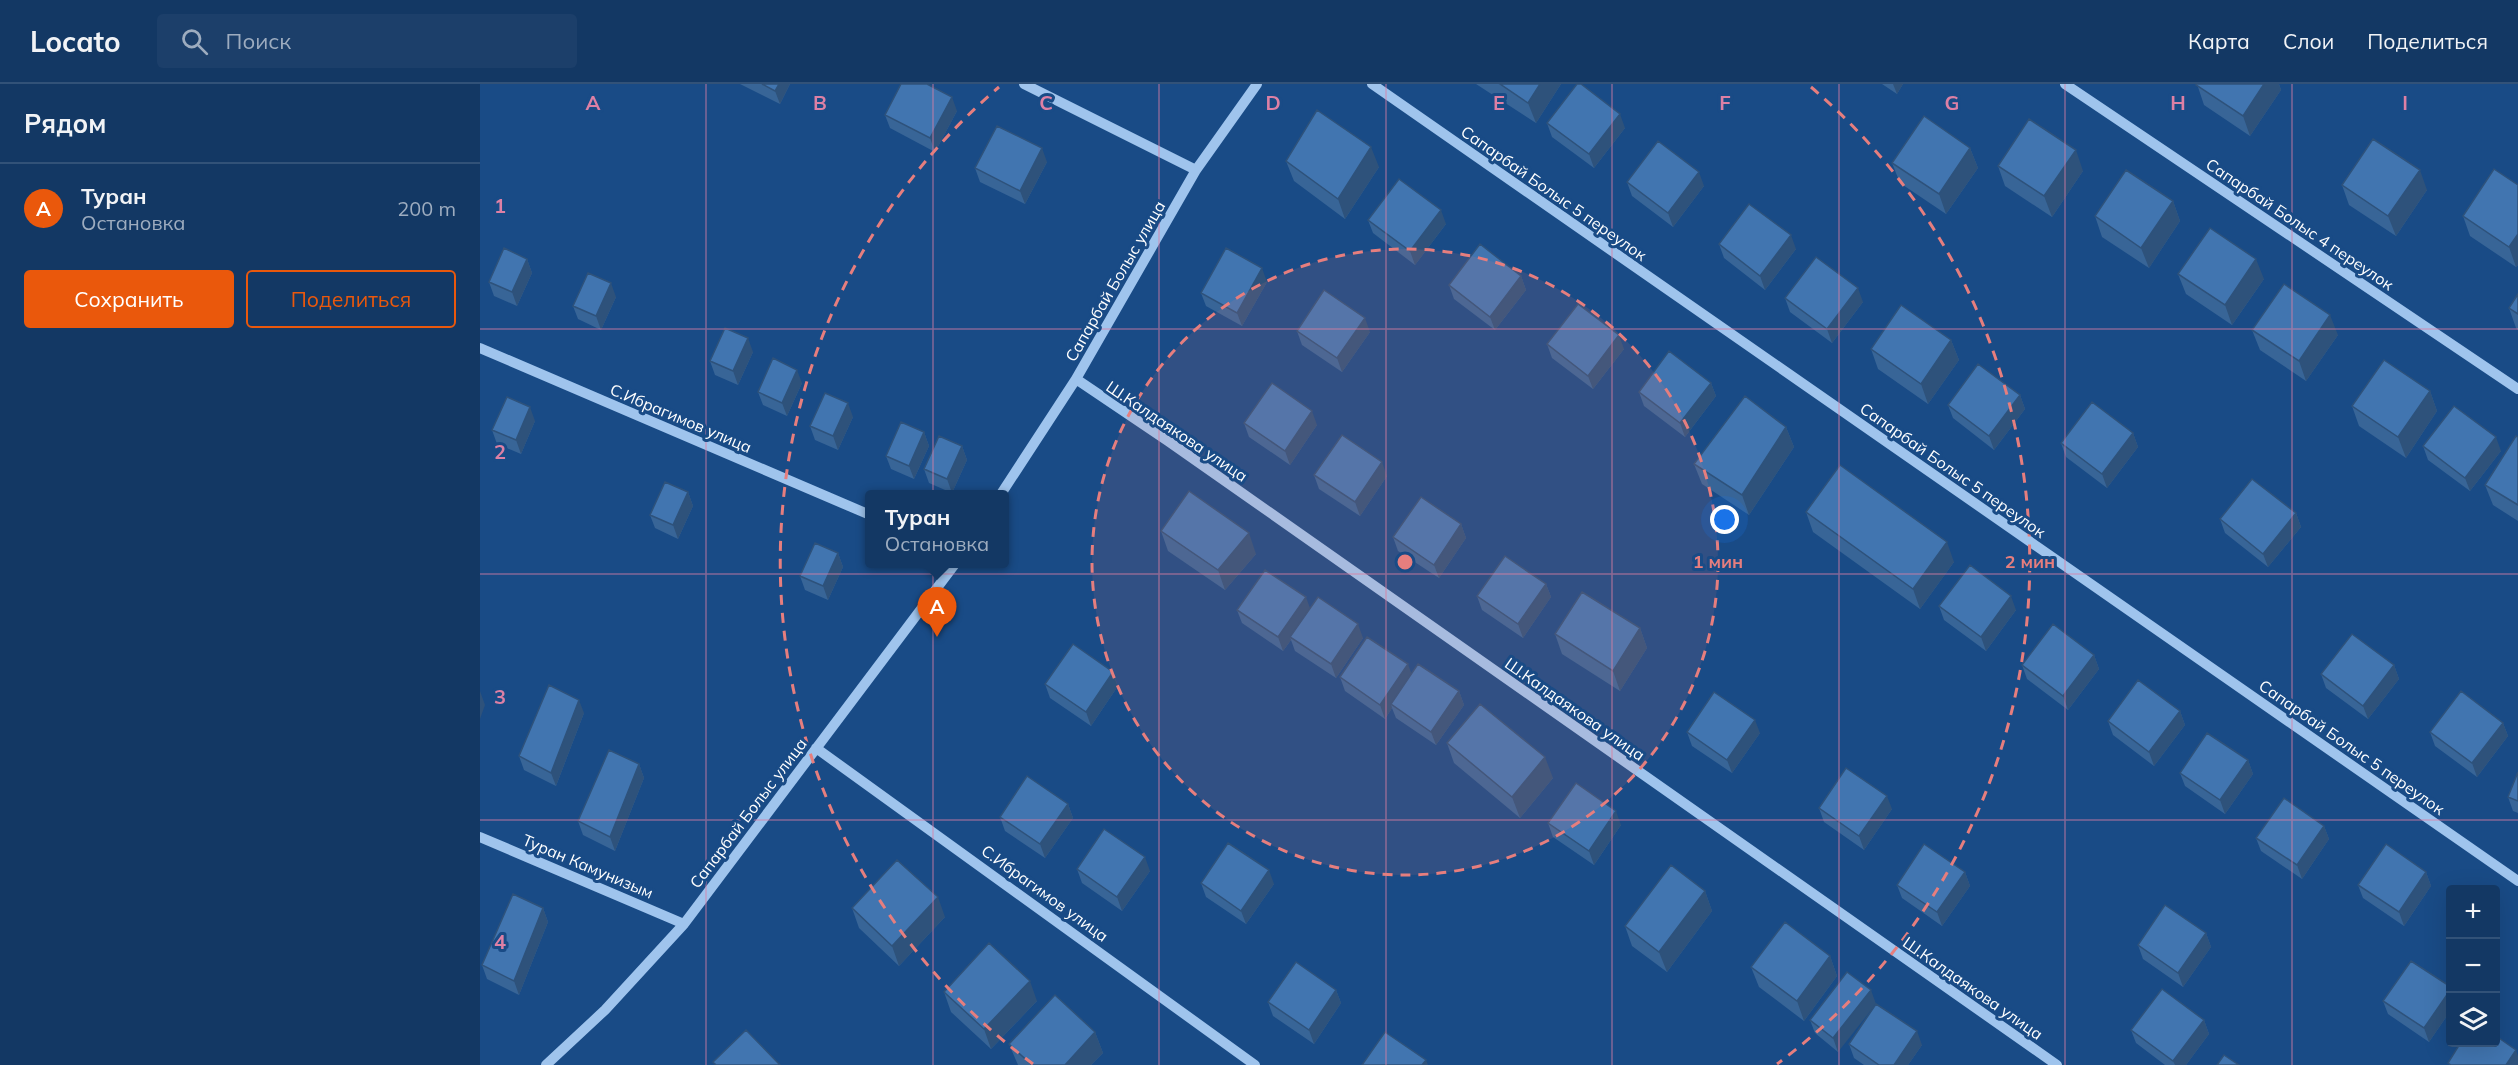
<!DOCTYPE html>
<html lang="ru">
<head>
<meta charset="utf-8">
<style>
	:root { --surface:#133864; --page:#1c3f6a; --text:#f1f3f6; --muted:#9dacbf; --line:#325278; --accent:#ea580c }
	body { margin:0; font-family:Mulish,sans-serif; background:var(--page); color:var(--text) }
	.controls { position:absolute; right:18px; bottom:18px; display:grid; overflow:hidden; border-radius:6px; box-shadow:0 6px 24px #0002 }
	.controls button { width:54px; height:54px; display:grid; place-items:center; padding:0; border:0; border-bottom:2px solid var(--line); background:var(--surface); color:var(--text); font:30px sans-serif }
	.you { position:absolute; left:1245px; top:436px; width:21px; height:21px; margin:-15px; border:4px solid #fff; border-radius:50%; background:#1a73e8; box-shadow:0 0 0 9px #1a73e833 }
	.badge { display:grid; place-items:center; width:39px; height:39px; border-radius:50%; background:var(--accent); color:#fff; font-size:20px; font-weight:700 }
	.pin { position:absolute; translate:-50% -50px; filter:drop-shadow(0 2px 3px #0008) }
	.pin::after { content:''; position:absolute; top:32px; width:21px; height:18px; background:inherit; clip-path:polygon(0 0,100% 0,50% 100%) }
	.popup { position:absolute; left:385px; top:406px; width:144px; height:78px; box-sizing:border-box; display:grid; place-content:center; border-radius:6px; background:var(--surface); filter:drop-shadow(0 2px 4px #0005); font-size:20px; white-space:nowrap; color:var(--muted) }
	.popup b { font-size:22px; color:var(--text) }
	.popup::after { content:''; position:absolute; left:50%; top:100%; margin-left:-12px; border:12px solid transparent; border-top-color:var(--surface) }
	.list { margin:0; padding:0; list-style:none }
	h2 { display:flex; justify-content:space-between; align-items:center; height:78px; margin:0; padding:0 24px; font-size:26px }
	h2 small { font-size:20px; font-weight:400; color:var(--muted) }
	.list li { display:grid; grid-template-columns:39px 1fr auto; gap:18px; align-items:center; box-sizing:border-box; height:90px; padding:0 24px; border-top:2px solid var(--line) }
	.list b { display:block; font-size:22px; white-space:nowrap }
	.list p { margin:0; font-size:20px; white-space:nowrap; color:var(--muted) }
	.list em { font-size:20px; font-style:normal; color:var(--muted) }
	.actions { display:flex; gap:12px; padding:18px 24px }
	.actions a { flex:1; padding:14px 0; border:2px solid var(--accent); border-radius:6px; text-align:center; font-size:21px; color:var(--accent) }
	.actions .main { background:var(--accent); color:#fff }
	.icon { flex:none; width:33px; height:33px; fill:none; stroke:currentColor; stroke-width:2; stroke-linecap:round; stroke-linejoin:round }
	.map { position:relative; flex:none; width:2038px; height:981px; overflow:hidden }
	header { display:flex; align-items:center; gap:36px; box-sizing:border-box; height:84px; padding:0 30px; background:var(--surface); border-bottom:2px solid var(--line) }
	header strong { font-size:28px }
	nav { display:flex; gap:33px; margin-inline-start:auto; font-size:21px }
	.search { width:420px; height:54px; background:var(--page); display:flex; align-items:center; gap:15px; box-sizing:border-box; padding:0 21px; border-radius:6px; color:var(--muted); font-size:22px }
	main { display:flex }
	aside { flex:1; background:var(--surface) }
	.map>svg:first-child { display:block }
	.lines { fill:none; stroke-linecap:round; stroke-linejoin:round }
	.minor { stroke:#9fc4ed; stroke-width:10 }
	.wall { fill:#386597 }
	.shaded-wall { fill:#2e527b }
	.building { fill:#4175b0; stroke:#2e527b; stroke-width:1.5 }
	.grid { fill:none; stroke:#dd80a5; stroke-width:1.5; stroke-opacity:0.55 }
	.ring { fill:none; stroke:#e67e7e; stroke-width:3; stroke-dasharray:10 8 }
	.labels { text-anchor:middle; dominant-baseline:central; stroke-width:6; stroke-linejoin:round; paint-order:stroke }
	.street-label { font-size:16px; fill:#fff; stroke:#194b86 }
	.grid-label { font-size:20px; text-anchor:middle; font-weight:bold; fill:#dd80a5; stroke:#194b86; stroke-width:6; stroke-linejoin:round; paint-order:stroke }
	.centre { fill:#e67e7e; stroke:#194b86; stroke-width:3 }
	.ring-label { font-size:18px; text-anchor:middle; font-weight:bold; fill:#e67e7e; stroke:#194b86; stroke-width:6; stroke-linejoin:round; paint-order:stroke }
</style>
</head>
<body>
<header>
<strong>Locato</strong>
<div class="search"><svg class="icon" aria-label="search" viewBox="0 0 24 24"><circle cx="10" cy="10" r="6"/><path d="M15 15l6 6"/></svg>Поиск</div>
<nav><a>Карта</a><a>Слои</a><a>Поделиться</a></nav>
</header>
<main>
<aside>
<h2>Рядом<small></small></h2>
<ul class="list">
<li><span class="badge">A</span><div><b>Туран</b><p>Остановка</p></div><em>200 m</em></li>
</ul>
<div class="actions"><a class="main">Сохранить</a><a>Поделиться</a></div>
</aside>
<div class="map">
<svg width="2038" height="981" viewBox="0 0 2038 981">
	<rect width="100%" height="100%" fill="#194b86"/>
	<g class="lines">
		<path class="minor" d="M544,0L716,86
			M892,0L2038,797
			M1585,0L2038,305
			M0,264L390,431
			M596,295L688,357L1577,981
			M521,410L596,295L716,86L777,0
			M336,664L775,981
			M0,753L204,840
			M66,981L125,926L204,840L475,480"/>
	</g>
	<path class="wall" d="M260,0H310L300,20Z
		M996,0H1081L1056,39Z
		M1402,0H1423L1417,10Z
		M1717,0H1799L1801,6L1770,52L1724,21Z
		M477,27L455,68L410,44L405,31Z
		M1067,39L1145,44L1114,84L1072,53Z
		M1490,64L1498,84L1466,130L1420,99L1412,79Z
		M806,77L899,83L865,135L814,97Z
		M567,78L545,120L500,98L495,84Z
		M1518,82L1603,87L1572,133L1525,102Z
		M1147,98L1224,102L1193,143L1152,112Z
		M1862,101L1947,106L1916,152L1869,121Z
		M2038,101V181L2036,183L1990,152L1983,132Z
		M1693,117L1700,137L1669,184L1622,153L1615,132Z
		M888,136L966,140L935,181L893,149Z
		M1239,160L1316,165L1285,206L1244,174Z
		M47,175L52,189L37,222L14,212L9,198Z
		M1698,190L1784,195L1752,241L1706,210Z
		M1041,192L1046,206L1015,246L974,215L969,201Z
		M787,198L762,242L726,222L721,209Z
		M2038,210V246L2036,244L2029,224Z
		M136,213L121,246L98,235L93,222Z
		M1305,214L1383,218L1352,259L1310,228Z
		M1772,246L1858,251L1826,297L1780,266Z
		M817,247L890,248L862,288L822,261Z
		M1471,256L1479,276L1448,320L1398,285L1391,265Z
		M1067,260L1144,265L1113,305L1072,274Z
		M273,268L258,301L235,291L230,277Z
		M322,299L307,332L283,321L278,308Z
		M1231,299L1236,312L1205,353L1164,322L1159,308Z
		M1950,307L1957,327L1926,374L1879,342L1872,322Z
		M1540,311L1545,325L1514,366L1473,334L1468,321Z
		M373,333L358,366L335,356L330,342Z
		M55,337L41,370L17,360L12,346Z
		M764,339L837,341L810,381L769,353Z
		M1306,343L1314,363L1269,431L1222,400L1214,380Z
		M444,348L449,362L434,395L411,385L406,372Z
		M1653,349L1658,363L1627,404L1586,373L1581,359Z
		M2038,353V437L2013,421L2005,401Z
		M482,362L487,376L472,409L449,399L444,385Z
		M1943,362L2021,367L1990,407L1948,376Z
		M834,391L907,392L880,432L839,405Z
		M208,408L213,422L198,455L175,444L170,431Z
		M1326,428L1474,478L1440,525L1333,448Z
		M1816,429L1821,443L1788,483L1745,449L1740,435Z
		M981,440L986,454L959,494L918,467L913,453Z
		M681,447L776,470L745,506L688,467Z
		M358,469L363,483L348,516L325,506L320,492Z
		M1066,500L1071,513L1043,554L1002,526L997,512Z
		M1459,522L1536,526L1506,567L1464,536Z
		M830,524L883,554L856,594L815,567L811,556L803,567L762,539L757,526Z
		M1160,544L1167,564L1140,607L1082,570L1075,550Z
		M1614,571L1619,585L1588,626L1547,595L1542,581Z
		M1914,581L1919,595L1888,635L1846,604L1841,590Z
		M931,590L979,607L984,621L956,661L916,634L912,624L905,635L865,607L860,593Z
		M565,600L638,602L611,642L570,614Z
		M1700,627L1705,641L1674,682L1633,651L1628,637Z
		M104,629L76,702L44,686L39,672Z
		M2023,639L2028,652L1997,693L1955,662L1950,648Z
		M1207,648L1280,649L1252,689L1212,662Z
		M967,659L1073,694L1040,734L974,679Z
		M1768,676L1773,690L1745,730L1705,702L1700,689Z
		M159,680L164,694L135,767L103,751L98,737Z
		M2038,688V729L2033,727L2028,713Z
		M588,720L593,734L565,774L525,747L520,733Z
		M1339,724L1412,725L1384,766L1344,738Z
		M1068,739L1141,741L1114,781L1073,753Z
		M1844,742L1849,755L1822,795L1781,767L1776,754Z
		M597,785L670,787L642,827L602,799Z
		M1485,788L1490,802L1462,842L1422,814L1417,801Z
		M1946,788L1951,802L1924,842L1883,814L1878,801Z
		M721,799L794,800L766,840L726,813Z
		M1225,807L1232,827L1187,888L1152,862L1145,842Z
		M63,824L68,838L39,911L7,895L2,881Z
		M372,824L465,833L419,882L379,844Z
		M1726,849L1731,863L1703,903L1663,875L1658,861Z
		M1350,872L1357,892L1324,937L1279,903L1271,883Z
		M1367,888L1358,968L1335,949L1330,936Z
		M1971,903V926L1949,958L1908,930L1903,917Z
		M856,906L861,919L834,960L793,932L788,918Z
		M464,908L557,917L511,965L471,928Z
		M1724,936L1729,950L1706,981H1685L1656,959L1651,946Z
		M615,948L623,969L611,981H538L529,960Z
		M1369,960L1442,961L1428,981H1384L1374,974Z"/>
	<path class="shaded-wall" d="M299,0H310L300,20L295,7Z
		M1060,0H1081L1056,39L1048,19Z
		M1413,0H1423L1417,10Z
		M1784,0H1799L1801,6L1770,52L1763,32Z
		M472,13L477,27L455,68L450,54Z
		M1140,30L1145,44L1114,84L1109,70Z
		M891,63L899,83L865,135L858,115Z
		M562,64L567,78L545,120L540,107Z
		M1490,64L1498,84L1466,130L1459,110Z
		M1596,66L1603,87L1572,133L1564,112Z
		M1940,86L1947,106L1916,152L1908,132Z
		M1219,88L1224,102L1193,143L1188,129Z
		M1693,117L1700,137L1669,184L1661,164Z
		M961,126L966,140L935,181L930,167Z
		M2038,150V181L2036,183L2029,163Z
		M1311,151L1316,165L1285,206L1280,192Z
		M47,175L52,189L37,222L32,208Z
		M1776,175L1784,195L1752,241L1745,221Z
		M782,184L787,198L762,242L757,229Z
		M1041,192L1046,206L1015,246L1010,233Z
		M131,199L136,213L121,246L116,232Z
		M1378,204L1383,218L1352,259L1347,245Z
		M1850,231L1858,251L1826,297L1819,277Z
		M885,234L890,248L862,288L857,274Z
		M1139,251L1144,265L1113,305L1108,292Z
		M268,254L273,268L258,301L253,287Z
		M1471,256L1479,276L1448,320L1441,300Z
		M317,286L322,299L307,332L302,319Z
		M1231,299L1236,312L1205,353L1200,339Z
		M1950,307L1957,327L1926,374L1918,353Z
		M1540,311L1545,325L1514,366L1509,352Z
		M368,319L373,333L358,366L353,352Z
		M50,323L55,337L41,370L36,356Z
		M832,327L837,341L810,381L805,367Z
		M1306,343L1314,363L1269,431L1262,411Z
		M444,348L449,362L434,395L429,382Z
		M1653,349L1658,363L1627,404L1622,390Z
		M2016,353L2021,367L1990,407L1985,394Z
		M482,362L487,376L472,409L467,395Z
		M902,378L907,392L880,432L875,418Z
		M208,408L213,422L198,455L193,441Z
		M1816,429L1821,443L1788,483L1783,470Z
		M981,440L986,454L959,494L954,481Z
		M769,449L776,470L745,506L738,486Z
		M1467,458L1474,478L1440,525L1433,505Z
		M358,469L363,483L348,516L343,502Z
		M1066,500L1071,513L1043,554L1038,540Z
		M1531,512L1536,526L1506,567L1501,553Z
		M826,513L831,527L810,553L811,556L803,567L798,553Z
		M878,540L883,554L856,594L851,580Z
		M1160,544L1167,564L1140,607L1133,587Z
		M1614,571L1619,585L1588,626L1583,612Z
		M928,580L933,594L911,620L912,624L905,635L900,621Z
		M1914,581L1919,595L1888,635L1883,622Z
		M633,588L638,602L611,642L606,628Z
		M0,607L5,621L0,635Z
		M979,607L984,621L956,661L951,648Z
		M99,616L104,629L76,702L71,689Z
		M1700,627L1705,641L1674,682L1669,668Z
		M1275,636L1280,649L1252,689L1247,676Z
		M2023,639L2028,652L1997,693L1992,679Z
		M1065,673L1073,694L1040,734L1032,713Z
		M1768,676L1773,690L1745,730L1740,716Z
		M159,680L164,694L135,767L130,753Z
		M1407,712L1412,725L1384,766L1379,752Z
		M588,720L593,734L565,774L560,760Z
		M1136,727L1141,741L1114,781L1109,767Z
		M1844,742L1849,755L1822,795L1817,781Z
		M665,773L670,787L642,827L637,813Z
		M789,786L794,800L766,840L761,827Z
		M1485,788L1490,802L1462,842L1457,828Z
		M1946,788L1951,802L1924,842L1919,828Z
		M1225,807L1232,827L1187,888L1179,868Z
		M458,813L465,833L419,882L412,862Z
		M63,824L68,838L39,911L34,897Z
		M1726,849L1731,863L1703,903L1698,889Z
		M1350,872L1357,892L1324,937L1317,917Z
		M550,897L557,917L511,965L504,945Z
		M1971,905V926L1949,958L1944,944Z
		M856,906L861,919L834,960L829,946Z
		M1391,906L1396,920L1358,968L1353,954Z
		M1724,936L1729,950L1706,981H1695L1693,977Z
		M1437,947L1442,961L1428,981H1414Z
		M615,948L623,969L611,981H585Z
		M2036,966L2038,972V981H2026Z
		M946,976L948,981H942Z"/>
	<path class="building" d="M282,0H299L295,7Z
		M421,0H447L472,13L450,54L405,31Z
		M1020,0H1060L1048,19Z
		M1097,0H1101L1140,30L1109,70L1067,39Z
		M1717,0H1784L1763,32L1716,1Z
		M837,26L891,63L858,115L806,77Z
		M1444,32L1490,64L1459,110L1412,79Z
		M1549,35L1596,66L1564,112L1518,82Z
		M517,42L562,64L540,107L495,84Z
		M1893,55L1940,86L1908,132L1862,101Z
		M1178,57L1219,88L1188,129L1147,98Z
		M2014,85L2038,101V150L2029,163L1983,132Z
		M1646,86L1693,117L1661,164L1615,132Z
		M919,95L961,126L930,167L888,136Z
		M1269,120L1311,151L1280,192L1239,160Z
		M1730,144L1776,175L1745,221L1698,190Z
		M1000,160L1041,192L1010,233L969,201Z
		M24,164L47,175L32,208L9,198Z
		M746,164L782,184L757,229L721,209Z
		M1336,173L1378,204L1347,245L1305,214Z
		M108,189L131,199L116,232L93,222Z
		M1804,200L1850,231L1819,277L1772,246Z
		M844,206L885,234L857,274L817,247Z
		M2038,210V230L2029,224Z
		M1098,220L1139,251L1108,292L1067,260Z
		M1421,221L1471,256L1441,300L1391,265Z
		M245,244L268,254L253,287L230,277Z
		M1189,267L1231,299L1200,339L1159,308Z
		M293,274L317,286L302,319L278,308Z
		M1904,276L1950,307L1918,353L1872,322Z
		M1498,280L1540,311L1509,352L1468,321Z
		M792,299L832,327L805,367L764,339Z
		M345,309L368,319L353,352L330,342Z
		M1265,312L1306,343L1262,411L1214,380Z
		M27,313L50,323L36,356L12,346Z
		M1612,318L1653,349L1622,390L1581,359Z
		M1974,322L2016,353L1985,394L1943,362Z
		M421,338L444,348L429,382L406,372Z
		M862,351L902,378L875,418L834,391Z
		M459,352L482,362L467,395L444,385Z
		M2036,352L2038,353V421L2005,401Z
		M1360,381L1467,458L1433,505L1326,428Z
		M1772,395L1816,429L1783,470L1740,435Z
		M185,398L208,408L193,441L170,431Z
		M709,407L769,449L738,486L681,447Z
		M941,413L981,440L954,481L913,453Z
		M335,459L358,469L343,502L320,492Z
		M1025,472L1066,500L1038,540L997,512Z
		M1490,481L1531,512L1501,553L1459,522Z
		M785,486L826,513L798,553L757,526Z
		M1102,508L1160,544L1133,587L1075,550Z
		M838,513L878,540L851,580L810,553Z
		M1573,540L1614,571L1583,612L1542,581Z
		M1872,550L1914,581L1883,622L1841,590Z
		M887,553L928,580L900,621L860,593Z
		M593,560L633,588L606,628L565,600Z
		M938,580L979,607L951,648L911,620Z
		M1658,596L1700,627L1669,668L1628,637Z
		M69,601L99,616L71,689L39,672Z
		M1981,607L2023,639L1992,679L1950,648Z
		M1234,608L1275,636L1247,676L1207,648Z
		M1000,620L1065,673L1032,713L967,659Z
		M1727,649L1768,676L1740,716L1700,689Z
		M129,666L159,680L130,753L98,737Z
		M1366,684L1407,712L1379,752L1339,724Z
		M2038,688V717L2028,713Z
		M547,692L588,720L560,760L520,733Z
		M1096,699L1136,727L1109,767L1068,739Z
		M1804,714L1844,742L1817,781L1776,754Z
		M624,745L665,773L637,813L597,785Z
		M748,759L789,786L761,827L721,799Z
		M1444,760L1485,788L1457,828L1417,801Z
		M1906,760L1946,788L1919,828L1878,801Z
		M417,776L458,813L412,862L372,824Z
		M1191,781L1225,807L1179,868L1145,842Z
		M33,810L63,824L34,897L2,881Z
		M1685,821L1726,849L1698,889L1658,861Z
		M1305,838L1350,872L1317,917L1271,883Z
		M509,859L550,897L504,945L464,908Z
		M1931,877L1971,903V905L1944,944L1903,917Z
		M816,878L856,906L829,946L788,918Z
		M1367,888L1391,906L1353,954L1330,936Z
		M1682,905L1724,936L1693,977L1651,946Z
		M575,911L615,948L585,981H552L529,960Z
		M1396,920L1437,947L1414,981H1399L1369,960Z
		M266,946L300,981H236L233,978Z
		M905,948L946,976L942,981H882Z
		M2016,952L2036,966L2026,981H1971L1968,979L1981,958H2016Z
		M1744,971L1759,981H1737Z"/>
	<path class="grid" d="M226,0V981M453,0V981M679,0V981M906,0V981M1132,0V981M1359,0V981M1585,0V981M1812,0V981M0,245H2038M0,490H2038M0,736H2038"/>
	<circle cx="925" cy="478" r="313" fill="#e67e7e" fill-opacity=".12"/>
	<g class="ring">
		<circle cx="925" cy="478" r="313"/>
		<path d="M553 980A625 625 0 0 1 519 3M1331 3A625 625 0 0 1 1297 980"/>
	</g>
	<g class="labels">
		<g class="street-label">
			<text transform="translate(1074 109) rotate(35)">Сапарбай Болыс 5 переулок</text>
			<text transform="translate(1820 140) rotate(34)">Сапарбай Болыс 4 переулок</text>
			<text transform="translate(635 197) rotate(-60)">Сапарбай Болыс улица</text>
			<text transform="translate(201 334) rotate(23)">С.Ибрагимов улица</text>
			<text transform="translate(697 347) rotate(34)">Ш.Калдаякова улица</text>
			<text transform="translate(1473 386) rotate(35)">Сапарбай Болыс 5 переулок</text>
			<text transform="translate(1095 625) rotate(35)">Ш.Калдаякова улица</text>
			<text transform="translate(1872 663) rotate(35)">Сапарбай Болыс 5 переулок</text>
			<text transform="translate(268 729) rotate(-53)">Сапарбай Болыс улица</text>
			<text transform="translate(108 782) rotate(23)">Туран Камунизым</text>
			<text transform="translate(565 809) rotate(36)">С.Ибрагимов улица</text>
			<text transform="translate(1493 904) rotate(35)">Ш.Калдаякова улица</text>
		</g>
	</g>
	<g class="grid-label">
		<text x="113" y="26">A</text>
		<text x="340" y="26">B</text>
		<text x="566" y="26">C</text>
		<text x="793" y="26">D</text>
		<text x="1019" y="26">E</text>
		<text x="1245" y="26">F</text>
		<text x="1472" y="26">G</text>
		<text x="1698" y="26">H</text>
		<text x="1925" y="26">I</text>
		<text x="20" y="129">1</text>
		<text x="20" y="375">2</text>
		<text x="20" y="620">3</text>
		<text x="20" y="865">4</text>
	</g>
	<circle cx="925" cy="478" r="9" class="centre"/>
	<g class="ring-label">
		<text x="1238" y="484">1 мин</text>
		<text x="1550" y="484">2 мин</text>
	</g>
</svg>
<div class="controls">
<button>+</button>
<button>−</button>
<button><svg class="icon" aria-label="layers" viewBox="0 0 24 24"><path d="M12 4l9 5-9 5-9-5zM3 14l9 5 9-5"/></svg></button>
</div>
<div class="you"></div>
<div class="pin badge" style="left:457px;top:553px">A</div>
<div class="popup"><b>Туран</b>Остановка</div>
</div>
</main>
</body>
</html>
